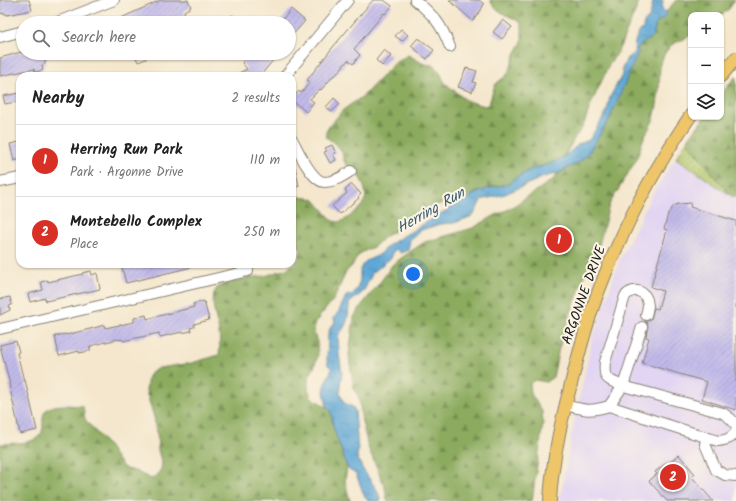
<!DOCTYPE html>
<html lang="en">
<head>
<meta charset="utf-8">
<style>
	:root { --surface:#fff; --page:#f2f2f2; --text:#222; --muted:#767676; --line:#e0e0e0; --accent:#d93025 }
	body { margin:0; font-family:Kalam,sans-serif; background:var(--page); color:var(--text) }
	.controls { position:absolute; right:12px; top:12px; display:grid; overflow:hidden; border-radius:8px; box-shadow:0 1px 3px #0004 }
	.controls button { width:36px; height:36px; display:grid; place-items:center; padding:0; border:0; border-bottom:1px solid var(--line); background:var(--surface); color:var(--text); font:20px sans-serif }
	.you { position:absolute; left:413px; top:274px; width:14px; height:14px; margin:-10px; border:3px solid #fff; border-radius:50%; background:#1a73e8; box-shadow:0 0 0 6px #1a73e833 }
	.badge { display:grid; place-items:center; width:26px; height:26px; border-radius:50%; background:var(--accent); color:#fff; font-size:13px; font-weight:700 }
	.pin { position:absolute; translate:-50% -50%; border:2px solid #fff; box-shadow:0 1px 4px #0006 }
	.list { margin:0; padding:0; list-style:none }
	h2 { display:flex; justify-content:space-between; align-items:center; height:52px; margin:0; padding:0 16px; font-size:17px }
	h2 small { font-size:13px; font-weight:400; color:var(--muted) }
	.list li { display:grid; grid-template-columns:26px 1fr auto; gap:12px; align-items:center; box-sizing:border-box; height:72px; padding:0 16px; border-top:1px solid var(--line) }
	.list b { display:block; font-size:15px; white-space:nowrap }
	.list p { margin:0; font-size:13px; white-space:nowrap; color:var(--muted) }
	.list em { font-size:13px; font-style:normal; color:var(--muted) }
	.icon { flex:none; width:22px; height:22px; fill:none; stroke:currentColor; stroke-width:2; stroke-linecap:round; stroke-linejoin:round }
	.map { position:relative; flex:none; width:736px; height:501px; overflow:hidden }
	.search { position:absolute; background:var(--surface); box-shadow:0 1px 3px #0004; left:16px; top:16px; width:280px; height:44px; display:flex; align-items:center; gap:10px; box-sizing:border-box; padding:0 14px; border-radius:22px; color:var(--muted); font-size:15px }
	.panel { position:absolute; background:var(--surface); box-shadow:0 1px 3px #0004; left:16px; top:72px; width:280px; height:196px; border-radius:12px }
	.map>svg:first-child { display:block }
	.built { fill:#e2d4f3 }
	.grass { fill:url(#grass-dots); stroke:#667143 }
	.forest { fill:url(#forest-firs); stroke:#54643d }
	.water { fill:url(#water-ripples); stroke:#3e6279 }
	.building { fill:url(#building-hatch) }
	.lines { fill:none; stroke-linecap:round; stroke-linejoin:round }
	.minor-casing { stroke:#888274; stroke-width:12 }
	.major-casing { stroke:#888274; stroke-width:14 }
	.minor { stroke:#fff; stroke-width:10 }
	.major { stroke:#eec569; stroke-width:12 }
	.labels { text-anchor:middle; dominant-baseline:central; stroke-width:4; stroke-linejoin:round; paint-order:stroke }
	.street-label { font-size:14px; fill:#1c1c1c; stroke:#fcf5e5 }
	.water-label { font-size:15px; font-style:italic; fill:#3a5b70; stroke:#fcf5e5 }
</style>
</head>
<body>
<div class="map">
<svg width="736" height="501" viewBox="0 0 736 501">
	<defs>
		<pattern id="grass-dots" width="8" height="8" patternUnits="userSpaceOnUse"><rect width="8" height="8" fill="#b1c66a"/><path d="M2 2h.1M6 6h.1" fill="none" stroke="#98aa5b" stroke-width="1.8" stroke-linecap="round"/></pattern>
		<pattern id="forest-firs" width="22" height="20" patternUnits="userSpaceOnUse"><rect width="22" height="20" fill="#8cab5e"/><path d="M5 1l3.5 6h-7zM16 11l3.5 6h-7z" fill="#728a4d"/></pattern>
		<pattern id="water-ripples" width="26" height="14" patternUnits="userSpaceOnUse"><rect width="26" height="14" fill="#5fa7d6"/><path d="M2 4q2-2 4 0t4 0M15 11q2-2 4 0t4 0" fill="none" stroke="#4e87ad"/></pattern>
		<pattern id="building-hatch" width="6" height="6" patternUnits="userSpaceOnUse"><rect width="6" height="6" fill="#c1baea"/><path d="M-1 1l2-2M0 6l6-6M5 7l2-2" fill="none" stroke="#a59fc8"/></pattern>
	</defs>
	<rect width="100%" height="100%" fill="#fcf5e5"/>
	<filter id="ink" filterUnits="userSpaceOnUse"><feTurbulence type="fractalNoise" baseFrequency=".025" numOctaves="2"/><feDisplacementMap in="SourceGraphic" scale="8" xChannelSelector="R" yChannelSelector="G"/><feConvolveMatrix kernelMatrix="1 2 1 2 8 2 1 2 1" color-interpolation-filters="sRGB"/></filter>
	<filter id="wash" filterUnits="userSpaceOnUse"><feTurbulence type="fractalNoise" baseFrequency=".012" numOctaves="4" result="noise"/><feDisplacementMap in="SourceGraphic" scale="16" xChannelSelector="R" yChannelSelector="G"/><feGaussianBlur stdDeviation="0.9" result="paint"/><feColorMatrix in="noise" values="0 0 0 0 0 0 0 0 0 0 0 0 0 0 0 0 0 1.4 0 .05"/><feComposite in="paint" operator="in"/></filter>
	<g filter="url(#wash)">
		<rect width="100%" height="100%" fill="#f4e7cd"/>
		<path class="built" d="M676,158L730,195L736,197V501H560L573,427L593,337L620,259L652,195Z"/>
		<path class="grass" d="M736,76V197L730,195L676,158L687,141L705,117H721V95Z"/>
		<path class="forest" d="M490,0H640L617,54L611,61L590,106L585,121L581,130L575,137L564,157L550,164L529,170L525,173L514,179L509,184L492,187L475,193L466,200L434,205L425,208L420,210L397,229L384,237L375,246L359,254L352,266L346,272L334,299L320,316L315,324L314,333L317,342L318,355L314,368L309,376L308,380V389L311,397L331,410L333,426L347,467L345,481L350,501H0V444C10,443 22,444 31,441C53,433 35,416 49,408C59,403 73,406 83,406L85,419L87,422L109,447L114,455L122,466L126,469L135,471L151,479L156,477L161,469L162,464L158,450V440L154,417L146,391L148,376L155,370L159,368L192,363L219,355C220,347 220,340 219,332C217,319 207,297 219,286L246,278L265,276L286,269L295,263L298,260L301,250L299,246L292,240V194L300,197L314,199L332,220L336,222C344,222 349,217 355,212C359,209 363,205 365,200C368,192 361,177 355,171C353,168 348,167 346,164C343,160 343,156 342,152C338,145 332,141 326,137V132L328,128L343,110L363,96L396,62L408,55L424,64L432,65L436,68L439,71L445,83L467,101L485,106L489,104L495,85L498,82L506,76L509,72L515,54L522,42V28L521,23L517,20L504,14L494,7Z
			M676,0H735L729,9L721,15H691V35L671,45L665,53L660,64L659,89L657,105L654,119L644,137L636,160L609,205L599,245L590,261L568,321L559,348L553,377L546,382L535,380L530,383L531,394L542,411L543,423L532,501H387L385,487L368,447L362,422L359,398L354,388L351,370L349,355L354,317L362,305L381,281L392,265L411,251L425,242L473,228L494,216L509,209L551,181L559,173L581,161L589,152L609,120L637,48L653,36L656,23C661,21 666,17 666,12Z
			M733,79L736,81V198L730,195L687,141L705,117H721V95Z"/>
		<path class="water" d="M653,0H663L662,10L666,12C666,17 661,21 656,23L653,36L637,48L638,53L609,120L589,152L581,161L559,173L544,177L505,194L481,200L475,213L470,217L454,223L440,224L421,230L410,240L408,250L400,253L397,249L392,252V257L373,272L363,292L349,303C348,319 349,322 338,336L339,354L342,373L340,386V393L344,403L353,407L355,411L358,450L357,457L362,468L377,490L381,501H368L364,495L356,474L349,470L347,467L333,426L331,411L327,407L324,392L325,383L332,369L328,365L327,360L328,334L331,326L335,323L334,318L339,311L346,296L353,294L357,289L360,280V269L366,261L377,256L390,244L462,201C467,200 470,196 475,194C486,188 498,186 509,184L513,179L525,173L529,170L550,164L564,157L579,144L589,140L607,111L610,97L622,75V69L627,58L634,54C634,45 635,37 641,30H643C643,24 644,21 649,18L652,7Z"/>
		<g id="blocks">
			<path class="building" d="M0,0H29L32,10L7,15V14H3V13L0,14Z
				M161,0H188L191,7L184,11L185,15L168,23H110Z
				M373,0H384L392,6L385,14L384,13L354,49L360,55L353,64L348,60L335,76L334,75L321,90L320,89L310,99L314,102L306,112L292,100V99L299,91L301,93L310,82L307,80L333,47Z
				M449,0H479L484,4L482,8L473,21Z
				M291,9L305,21L289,39V23H286L282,20Z
				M232,15L242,23H225Z
				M503,20L512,27L502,39L493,32Z
				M401,29L408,35L402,41L395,36Z
				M418,38L419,39H420L434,50L427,59L411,46Z
				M384,50L391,56L382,66L376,60Z
				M21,52V53H45L47,59L45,62V64L42,65L43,70L35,72L34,69L0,76V58Z
				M134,53H144L146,59L138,62Z
				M256,53H279L260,76H233L247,69L242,63L246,57L248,59L250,56L251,57Z
				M466,68L477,71L473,82L476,83L472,92L458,87Z
				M20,93V101L5,104L3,96Z
				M334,98L340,104L332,112L326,107Z
				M20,142V159L14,161L10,144Z
				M332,145L336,153L333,154L336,160L330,163L324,152L327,151L325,148Z
				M292,167H295L299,186L292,188Z
				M352,184L361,194L358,197L359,198L340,214L332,206L347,193L345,190Z
				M691,203L690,207L736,221V410L702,399L707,382L642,363L649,338L646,337L648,326L647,323L645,321H648L651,319L654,308L658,309L663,291L651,287L667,230L664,229L668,214L672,208L675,205L679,204Z
				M121,264H192V267L126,283Z
				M91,271L92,275L97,273L100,289L46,301L45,298L30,302L28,294L43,290L41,282L48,280V282L83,274L82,273Z
				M10,297L12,305L9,306L10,310L0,315V299Z
				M204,301L209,320L194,324V327L190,328L191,331L182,333V332L160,337L159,333L123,341L122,339L119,340L118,339L90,346L91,347H90V351L79,353V351L59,356L55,336L66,334V335L94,328L104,325L105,328L134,322V318L146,315L147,319L194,307L193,304Z
				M16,341L19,352L17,353L24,381L25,380L37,430L20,434L9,384H10L0,346V345Z
				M679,455L695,474L692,477L713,501H667L649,481L657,474L655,472L667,463L668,464Z"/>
		</g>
	</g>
	<g filter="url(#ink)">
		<use href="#blocks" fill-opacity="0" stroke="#888274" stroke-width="1"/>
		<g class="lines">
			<defs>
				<path id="minor" d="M415,0C434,16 441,23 450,47
					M55,23L114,0
					M0,37L23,31
					M285,76L348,0
					M292,139C298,150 312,182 325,182C335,182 343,176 351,171
					M0,182L20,178
					M642,327L623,386C608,379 603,381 605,362L625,296C634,286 647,291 648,305C648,308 647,311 646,315
					M0,329L248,271V264
					M565,405C584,410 590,412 609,406L718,441C726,440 731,439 736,432
					M609,406L623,386L723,413L731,419L736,425
					M707,438L705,444L716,470L725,475L736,476"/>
				<path id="major" d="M721,76L736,58
					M550,501C552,463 560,425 570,388C578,356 586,325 597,295C621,232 653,170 691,115"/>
			</defs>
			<use href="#minor" class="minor-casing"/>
			<use href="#major" class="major-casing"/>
			<use href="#minor" class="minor"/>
			<use href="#major" class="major"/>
		</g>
	</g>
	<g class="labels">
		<g class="street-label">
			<text transform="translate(584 295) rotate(-70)">ARGONNE DRIVE</text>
		</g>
		<g class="water-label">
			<text transform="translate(431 211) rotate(-30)">Herring Run</text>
		</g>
	</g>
</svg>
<div class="controls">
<button>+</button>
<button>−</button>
<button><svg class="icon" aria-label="layers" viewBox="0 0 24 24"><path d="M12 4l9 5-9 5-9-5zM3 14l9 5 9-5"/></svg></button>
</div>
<div class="you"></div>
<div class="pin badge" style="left:559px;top:240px">1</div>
<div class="pin badge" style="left:673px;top:477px">2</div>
<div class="search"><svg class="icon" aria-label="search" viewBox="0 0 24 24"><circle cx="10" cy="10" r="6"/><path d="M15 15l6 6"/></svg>Search here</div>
<section class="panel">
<h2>Nearby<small>2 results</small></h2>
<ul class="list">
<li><span class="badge">1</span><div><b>Herring Run Park</b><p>Park · Argonne Drive</p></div><em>110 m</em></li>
<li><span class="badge">2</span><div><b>Montebello Complex</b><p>Place</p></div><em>250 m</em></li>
</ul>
</section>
</div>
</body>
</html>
